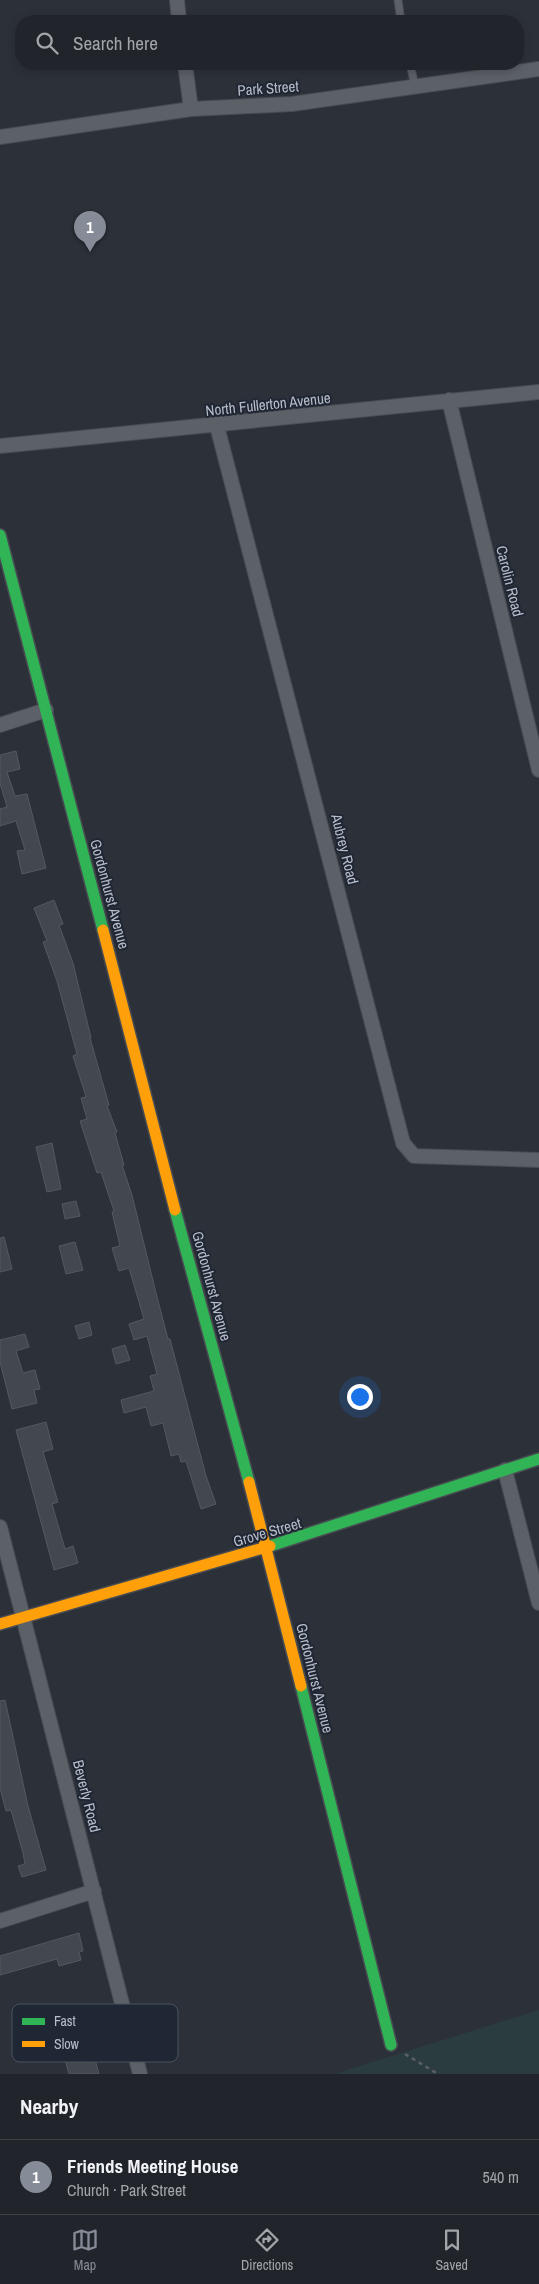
<!DOCTYPE html>
<html lang="en">
<head>
<meta charset="utf-8">
<style>
	:root { --surface:#21252b; --page:#292d33; --text:#f1f3f6; --muted:#a2a5a9; --line:#3e4247; --accent:#868c97 }
	body { margin:0; font-family:"Archivo Narrow",sans-serif; background:var(--page); color:var(--text) }
	.you { position:absolute; left:359px; top:1396px; width:18px; height:18px; margin:-12px; border:4px solid #fff; border-radius:50%; background:#1a73e8; box-shadow:0 0 0 8px #1a73e833 }
	.badge { display:grid; place-items:center; width:32px; height:32px; border-radius:50%; background:var(--accent); color:#fff; font-size:16px; font-weight:700 }
	.pin { position:absolute; translate:-50% -41px; filter:drop-shadow(0 1px 2px #0008) }
	.pin::after { content:''; position:absolute; top:26px; width:18px; height:15px; background:inherit; clip-path:polygon(0 0,100% 0,50% 100%) }
	.list { margin:0; padding:0; list-style:none }
	h2 { display:flex; justify-content:space-between; align-items:center; height:65px; margin:0; padding:0 20px; font-size:21px }
	h2 small { font-size:16px; font-weight:400; color:var(--muted) }
	.list li { display:grid; grid-template-columns:32px 1fr auto; gap:15px; align-items:center; box-sizing:border-box; height:75px; padding:0 20px; border-top:1px solid var(--line) }
	.list b { display:block; font-size:19px; white-space:nowrap }
	.list p { margin:0; font-size:16px; white-space:nowrap; color:var(--muted) }
	.list em { font-size:16px; font-style:normal; color:var(--muted) }
	.icon { flex:none; width:28px; height:28px; fill:none; stroke:currentColor; stroke-width:2; stroke-linecap:round; stroke-linejoin:round }
	.map { position:relative; flex:none; width:539px; height:2074px; overflow:hidden }
	.search { position:absolute; background:var(--surface); box-shadow:0 2px 8px #0003; left:15px; right:15px; top:15px; height:55px; display:flex; align-items:center; gap:12px; box-sizing:border-box; padding:0 18px; border-radius:20px; color:var(--muted); font-size:19px }
	.sheet { height:140px; background:var(--surface) }
	nav { display:flex; justify-content:space-around; align-items:center; box-sizing:border-box; height:70px; border-top:1px solid var(--line); background:var(--surface); font-size:14px; color:var(--muted) }
	nav a { display:grid; justify-items:center; gap:2px }
	nav .on { color:var(--accent) }
	.map>svg:first-child { display:block }
	.green { fill:#2a3c3f }
	.building { fill:#43474e; stroke:#545961 }
	.lines { fill:none; stroke-linecap:round; stroke-linejoin:round }
	.lane-casing { stroke:#484c52; stroke-width:9 }
	.street-casing { stroke:#484c52; stroke-width:16 }
	.fast-casing { stroke:#484c52; stroke-width:14 }
	.slow-casing { stroke:#484c52; stroke-width:14 }
	.path { stroke:#5a5f64; stroke-width:2.5; stroke-dasharray:4 4; stroke-linecap:butt }
	.lane { stroke:#5c6067; stroke-width:7 }
	.street { stroke:#5c6067; stroke-width:14 }
	.fast { stroke:#30b455; stroke-width:11 }
	.slow { stroke:#ff9f0a; stroke-width:11 }
	.labels { text-anchor:middle; dominant-baseline:central; stroke-width:4; stroke-linejoin:round; paint-order:stroke }
	.street-label { font-size:15px; fill:#b7bdc9; stroke:#202734 }
	.key { fill:#202734; stroke:#4d5461; stroke-width:1 }
	.key-label { font-size:14px; fill:#b7bdc9 }
</style>
</head>
<body>
<div class="map">
<svg width="539" height="2074" viewBox="0 0 539 2074">
	<rect width="100%" height="100%" fill="#2c3139"/>
	<path class="green" d="M539,2010V2074H334Z"/>
	<path class="building" d="M16,751L20,769L7,772L15,796L27,794L46,868L22,874L17,851L25,850L16,821L0,826V809L7,807L0,783V755Z
		M54,900L63,924L59,925L73,963L91,1038H90L109,1105L107,1106L117,1132L115,1133L124,1165H122L132,1195L156,1293L168,1339H170L206,1476L216,1504L201,1509L186,1461L181,1462L179,1454L171,1456L163,1423L151,1426L146,1407L124,1413L121,1400L154,1391L150,1376L157,1374L147,1336L134,1340L129,1324L144,1319L129,1268L119,1271L112,1248L120,1246L112,1212L114,1211L101,1172L97,1173L80,1121L87,1119L81,1098L86,1097L83,1087L73,1056L77,1054L57,981L43,942L47,941L34,908Z
		M52,1143L61,1189L47,1192L36,1147Z
		M76,1201L80,1216L65,1219L62,1204Z
		M4,1237L12,1269L0,1272V1238Z
		M75,1242L83,1270L66,1274L59,1246Z
		M89,1322L92,1335L79,1339L75,1326Z
		M25,1334L29,1347L16,1351L23,1373L35,1370L40,1389L34,1390L37,1403L12,1409L0,1362V1340Z
		M125,1345L130,1360L116,1364L112,1349Z
		M46,1422L53,1449L43,1452L58,1502L52,1504L65,1549L73,1546L78,1563L54,1570L16,1430Z
		M5,1700L28,1806L46,1870L22,1877L18,1866L25,1864L23,1853L11,1810L6,1811L0,1788V1701Z
		M79,1933L83,1951L79,1952L81,1960L59,1966L57,1959L0,1975V1956Z
		M86,2026L99,2074H69L58,2033Z"/>
	<g class="lines">
		<defs>
			<path id="lane" d="M398,0L401,21
				M410,64L415,86"/>
			<path id="street" d="M177,0L179,21
				M185,64L191,109
				M0,137L191,109L292,104L539,69
				M449,400L539,770
				M217,426L403,1143L414,1156L539,1160
				M0,446L539,392
				M0,725L46,710
				M505,1470L539,1603
				M0,1527L140,2074
				M0,1921L94,1891"/>
			<path id="fast" d="M0,535L103,930
				M175,1210L249,1482
				M270,1546L539,1459
				M301,1686L391,2045"/>
			<path id="slow" d="M103,930L175,1210
				M249,1482L301,1686
				M0,1624L270,1546"/>
		</defs>
		<use href="#lane" class="lane-casing"/>
		<use href="#street" class="street-casing"/>
		<use href="#fast" class="fast-casing"/>
		<use href="#slow" class="slow-casing"/>
		<path class="path" d="M405,2054L438,2074"/>
		<use href="#lane" class="lane"/>
		<use href="#street" class="street"/>
		<use href="#fast" class="fast"/>
		<use href="#slow" class="slow"/>
	</g>
	<g class="labels">
		<g class="street-label">
			<text transform="translate(268 88) rotate(-4)">Park Street</text>
			<text transform="translate(268 404) rotate(-6)">North Fullerton Avenue</text>
			<text transform="translate(510 581) rotate(76)">Carolin Road</text>
			<text transform="translate(345 849) rotate(76)">Aubrey Road</text>
			<text transform="translate(110 894) rotate(75)">Gordonhurst Avenue</text>
			<text transform="translate(212 1286) rotate(75)">Gordonhurst Avenue</text>
			<text transform="translate(267 1532) rotate(-16)">Grove Street</text>
			<text transform="translate(315 1678) rotate(76)">Gordonhurst Avenue</text>
			<text transform="translate(87 1796) rotate(76)">Beverly Road</text>
		</g>
	</g>
	<rect x="12" y="2004" width="166" height="58" rx="8" class="key"/>
	<rect x="22" y="2018" width="23" height="7" fill="#30b455"/>
	<rect x="22" y="2041" width="23" height="6" fill="#ff9f0a"/>
	<g class="key-label">
		<text x="54" y="2026">Fast</text>
		<text x="54" y="2049">Slow</text>
	</g>
</svg>
<div class="you"></div>
<div class="pin badge" style="left:90px;top:252px">1</div>
<div class="search"><svg class="icon" aria-label="search" viewBox="0 0 24 24"><circle cx="10" cy="10" r="6"/><path d="M15 15l6 6"/></svg>Search here</div>
</div>
<section class="sheet">
<h2>Nearby<small></small></h2>
<ul class="list">
<li><span class="badge">1</span><div><b>Friends Meeting House</b><p>Church · Park Street</p></div><em>540 m</em></li>
</ul>
</section>
<nav>
<a class="on"><svg class="icon" aria-label="map" viewBox="0 0 24 24"><path d="M3 6l6-2 6 2 6-2v14l-6 2-6-2-6 2zM9 4v14M15 6v14"/></svg>Map</a>
<a><svg class="icon" aria-label="directions" viewBox="0 0 24 24"><path d="M12 3l9 9-9 9-9-9zM9 14v-3h6M13 9l2 2-2 2"/></svg>Directions</a>
<a><svg class="icon" aria-label="saved" viewBox="0 0 24 24"><path d="M7 4h10v16l-5-4-5 4z"/></svg>Saved</a>
</nav>
</body>
</html>
